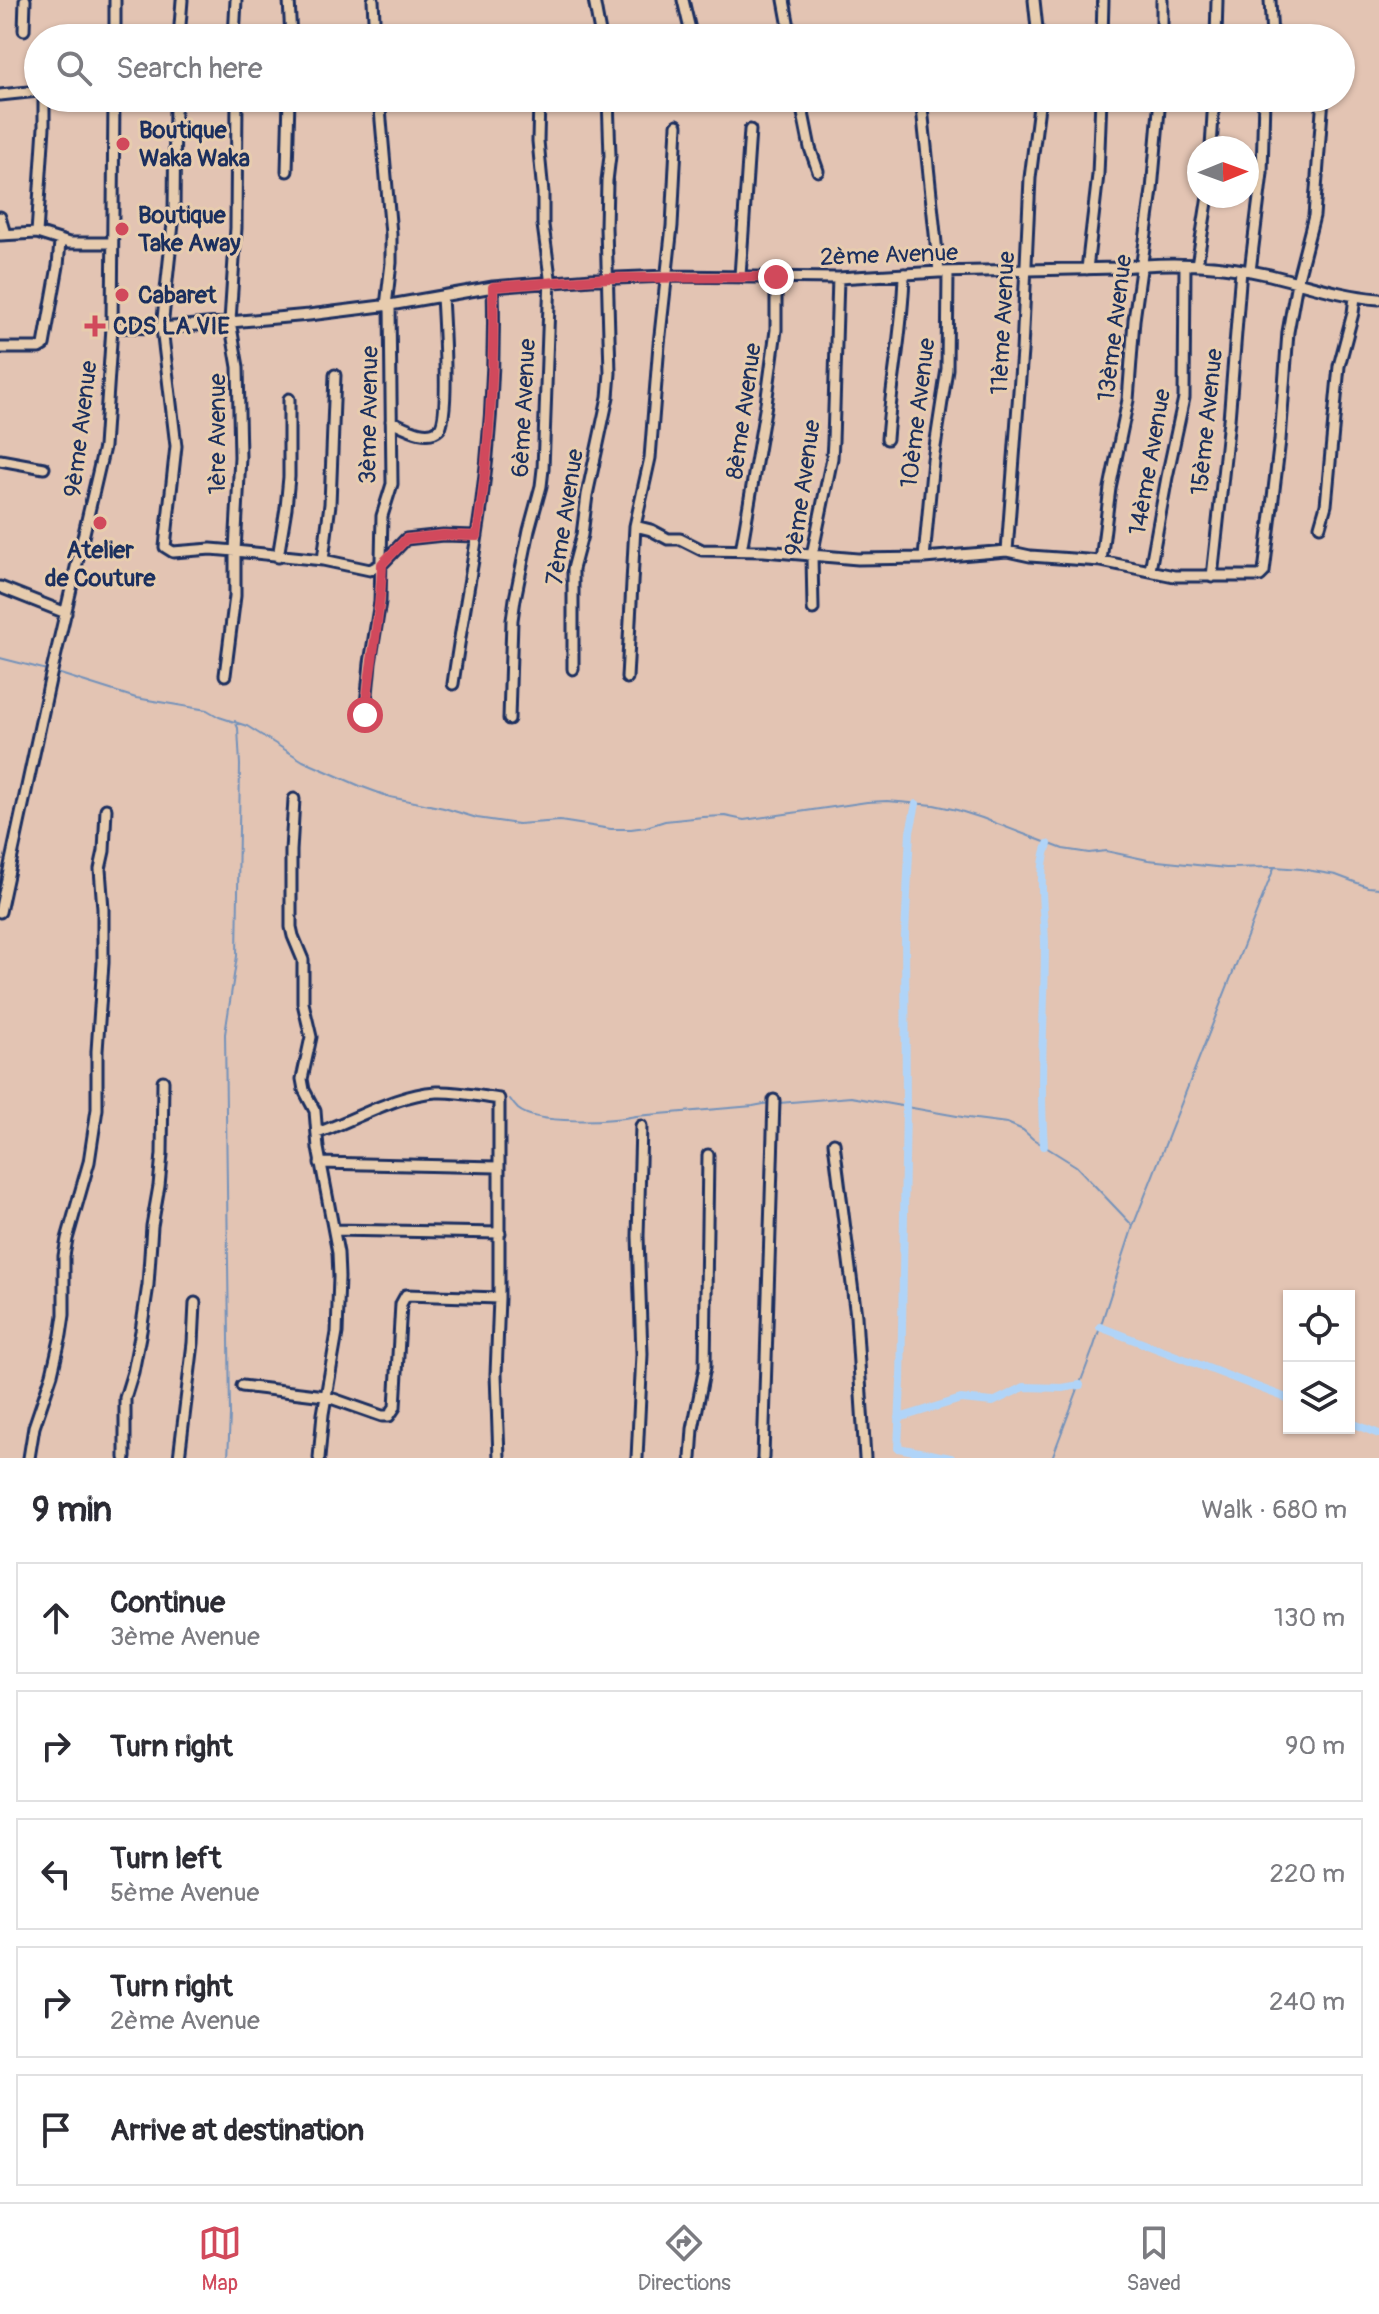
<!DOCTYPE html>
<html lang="en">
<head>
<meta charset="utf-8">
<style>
	:root { --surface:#fff; --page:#f7f7f7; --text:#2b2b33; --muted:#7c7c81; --line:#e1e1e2; --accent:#d1495b }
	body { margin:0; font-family:Pangolin,sans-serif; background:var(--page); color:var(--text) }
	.controls { position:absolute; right:24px; bottom:24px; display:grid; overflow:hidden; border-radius:0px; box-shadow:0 2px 6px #0004 }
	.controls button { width:72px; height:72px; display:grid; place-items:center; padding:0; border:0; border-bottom:2px solid var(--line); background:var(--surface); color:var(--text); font:40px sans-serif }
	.compass { position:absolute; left:1187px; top:136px; width:72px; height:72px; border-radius:50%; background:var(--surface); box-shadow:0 2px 6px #0004; rotate:89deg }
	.stop { position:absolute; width:24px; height:24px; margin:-18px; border:6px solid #d1495b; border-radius:50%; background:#fff }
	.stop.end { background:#d1495b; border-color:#fff; box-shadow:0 2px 8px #0008 }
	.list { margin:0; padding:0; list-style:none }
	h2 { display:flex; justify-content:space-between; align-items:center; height:104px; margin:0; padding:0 32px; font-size:34px }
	h2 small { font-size:26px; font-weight:400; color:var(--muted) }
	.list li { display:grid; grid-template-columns:52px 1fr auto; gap:24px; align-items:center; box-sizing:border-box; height:112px; margin:0 16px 16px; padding:0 16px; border:2px solid var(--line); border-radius:0px }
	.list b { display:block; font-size:30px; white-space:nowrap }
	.list p { margin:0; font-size:26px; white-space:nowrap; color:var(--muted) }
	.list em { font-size:26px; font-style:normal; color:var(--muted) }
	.icon { flex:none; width:44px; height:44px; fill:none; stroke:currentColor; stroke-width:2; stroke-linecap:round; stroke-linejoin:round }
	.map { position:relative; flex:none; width:1379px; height:1458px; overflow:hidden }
	.search { position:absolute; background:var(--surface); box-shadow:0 2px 6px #0004; left:24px; right:24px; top:24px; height:88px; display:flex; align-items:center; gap:20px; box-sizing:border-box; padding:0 28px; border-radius:44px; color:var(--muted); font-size:30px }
	.sheet { height:744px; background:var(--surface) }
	nav { display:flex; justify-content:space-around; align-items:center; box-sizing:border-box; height:112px; border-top:2px solid var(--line); background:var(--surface); font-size:22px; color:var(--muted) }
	nav a { display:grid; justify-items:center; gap:4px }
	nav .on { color:var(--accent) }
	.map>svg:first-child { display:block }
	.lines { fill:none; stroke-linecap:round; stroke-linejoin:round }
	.stream { stroke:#7492ba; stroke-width:2 }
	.canal { stroke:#b0d4f8; stroke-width:8 }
	.minor-casing { stroke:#1b2f5e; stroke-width:15 }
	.minor { stroke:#e7ccae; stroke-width:9 }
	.route { stroke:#d1495b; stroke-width:10 }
	.poi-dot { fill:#d1495b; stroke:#e7ccae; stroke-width:3 }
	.labels { text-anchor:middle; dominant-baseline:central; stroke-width:6; stroke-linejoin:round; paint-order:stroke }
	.poi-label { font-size:24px; font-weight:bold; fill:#1b2f5e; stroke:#e7ccae; text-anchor:start }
	.street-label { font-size:24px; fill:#1b2f5e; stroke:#e7ccae }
</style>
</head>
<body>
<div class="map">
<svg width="1379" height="1458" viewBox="0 0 1379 1458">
	<rect width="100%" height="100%" fill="#e3c4b3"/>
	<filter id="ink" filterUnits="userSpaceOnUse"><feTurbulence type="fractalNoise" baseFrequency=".0125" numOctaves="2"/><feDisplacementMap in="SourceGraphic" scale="16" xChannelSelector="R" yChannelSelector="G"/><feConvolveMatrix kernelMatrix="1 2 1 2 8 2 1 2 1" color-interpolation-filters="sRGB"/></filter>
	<g filter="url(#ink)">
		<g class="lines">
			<path class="stream" d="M0,658L47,670
				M57,673L136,698L207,710L219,717L247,726L303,761L360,786L390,797L444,808L477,818L518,824L560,821L611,829H631L646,827L665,821L703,817L725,816L744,820L867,802L887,801L934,805L957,810L982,818L1063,849L1089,853L1106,851L1148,860L1226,868L1275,867L1301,869L1336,875L1368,887L1379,888
				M510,1099C512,1102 515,1106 518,1109C537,1125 611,1121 636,1116L753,1106L769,1103
				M779,1103L851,1097L968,1118L1007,1123L1023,1130L1033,1139L1076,1166L1133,1226
				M228,1458L230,1415L225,1034L237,956L240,765L238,728L235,721
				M1052,1458L1093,1349L1133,1226L1274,868"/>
			<path class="canal" d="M916,804L910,832L905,936L906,1106L901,1382L898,1448L951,1458
				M1044,1146C1039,1078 1045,1010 1045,942C1044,910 1037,873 1048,844
				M1100,1327L1289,1399
				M899,1418L961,1399L993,1402L1024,1387L1062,1388L1080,1385
				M1349,1422L1379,1434"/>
			<defs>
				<path id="minor" d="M289,0L291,38
					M373,0L375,38
					M594,0L601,38
					M683,0L692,38
					M784,0L791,38
					M1034,0L1038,38
					M1270,0L1272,38
					M24,30L25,0
					M115,38V0
					M179,38L182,0
					M234,38L236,0
					M1102,38L1103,0
					M1162,38V0
					M1216,38L1217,0
					M0,95L38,91
					M175,98L174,214L162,328L176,446L165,547L173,552L211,549L235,551L323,560L370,570L382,564L406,539L443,535L477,536
					M379,98L391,234V263L386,306
					M800,98L810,148L818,171
					M921,98L939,272
					M677,125L672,226L659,344L650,458L635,526L651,530L668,539H680L702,550L764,551L858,559L924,558L1007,551L1030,556L1101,561L1174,576H1260L1264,572L1280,440L1288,332L1297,282L1314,216L1323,98
					M1211,148L1214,98
					M287,171L289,98
					M0,217L5,234
					M37,233L44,127V98
					M0,235L37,233L69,243H112
					M1197,265L1208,196
					M1087,269L1098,175L1101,98
					M1250,271L1262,173L1264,98
					M740,276L750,130
					M112,327L162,328L309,315L390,305L493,287L592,279L667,276L838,278L939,272L1116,268C1166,261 1221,264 1270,275C1307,284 1341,296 1379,299
					M0,348H39L44,345L58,266L60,242
					M391,421C403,426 427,441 439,429C450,418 443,316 442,296
					M887,439C891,383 903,329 904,274
					M0,460L44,468
					M1320,526L1326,505L1339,366L1353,313L1355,297
					M741,551L766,404L776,330V277
					M1007,551L1022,351L1030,178L1040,98
					M278,557L286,508L289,477V399
					M924,558L933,460L947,369L948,272
					M323,560L330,504L335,375
					M1101,561L1110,488L1128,400L1134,320L1152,190L1160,98
					M1150,570L1167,477L1184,398L1185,265
					M1212,577L1229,420L1241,270
					M0,587L66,613
					M813,609L812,555L832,458L833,441L838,278
					M573,669V569L582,535L587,495L608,397L610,373L606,227L607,181L610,156L608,98
					M225,675L235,596V551L240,457L238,367L230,321L236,228L237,98
					M627,678L635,526
					M453,684C461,625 473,567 481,508C491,434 495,361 493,287
					M365,715L370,663L380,602L382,516L392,484L390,305
					M509,719L512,620L515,599L529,530L541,486L543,469L550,277L543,225V193L538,141L539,98
					M294,799L291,851V927L293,936L303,960V1003L311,1037L302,1079L304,1090L315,1111L318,1148L338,1253L339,1277L337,1333L323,1414L319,1458
					M0,912L51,675L104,447L112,327L114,98
					M317,1133C356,1120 394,1095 436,1092C457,1091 479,1096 499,1099V1298L496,1374L499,1458
					M834,1143L856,1316L865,1458
					M320,1163L497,1167
					M334,1230L500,1233
					M242,1386L325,1396L382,1416H389L395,1407L401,1304L406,1295L499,1298
					M29,1458L34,1427L52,1374L61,1335L64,1315V1256L67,1239L89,1162L97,1109V1051L103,963V909L100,869L104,851L106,809
					M125,1458V1398L133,1372L141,1331L148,1285L152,1226L159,1186L162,1154L163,1081
					M179,1458L193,1343L195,1303
					M637,1458L642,1354L638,1236L641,1126
					M691,1458L693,1429L705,1367L708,1155
					M763,1458L774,1100"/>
			</defs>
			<use href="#minor" class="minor-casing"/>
			<use href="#minor" class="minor"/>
		</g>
	</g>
	<g class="lines" filter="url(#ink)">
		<path class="route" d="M365,715C370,664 381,614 382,564L406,539L443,535L477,536C489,453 495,371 493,287L608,278L776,277"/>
	</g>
	<g class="poi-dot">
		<circle cx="123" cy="144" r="8"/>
		<circle cx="122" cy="229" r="8"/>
		<circle cx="122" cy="295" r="8"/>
		<path d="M91 314h8v8h8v8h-8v8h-8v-8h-8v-8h8z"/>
		<circle cx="100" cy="523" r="8"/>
	</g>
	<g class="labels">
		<g class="poi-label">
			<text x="139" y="130">Boutique<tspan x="139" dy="28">Waka Waka</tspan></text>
			<text x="138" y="215">Boutique<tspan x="138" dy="28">Take Away</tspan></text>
			<text x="138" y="295">Cabaret</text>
			<text x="113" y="326">CDS LA VIE</text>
			<text x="100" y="550" text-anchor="middle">Atelier<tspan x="100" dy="28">de Couture</tspan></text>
		</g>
		<g class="street-label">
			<text transform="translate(889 255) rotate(-2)">2ème Avenue</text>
			<text transform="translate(1003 323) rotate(-87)">11ème Avenue</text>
			<text transform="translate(1115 328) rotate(-83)">13ème Avenue</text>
			<text transform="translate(524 408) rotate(-87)">6ème Avenue</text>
			<text transform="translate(744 411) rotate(-82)">8ème Avenue</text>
			<text transform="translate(918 413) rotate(-83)">10ème Avenue</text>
			<text transform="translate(369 415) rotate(-89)">3ème Avenue</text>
			<text transform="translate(1207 422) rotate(-84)">15ème Avenue</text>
			<text transform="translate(81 429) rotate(-83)">9ème Avenue</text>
			<text transform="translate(217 434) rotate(-90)">1ère Avenue</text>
			<text transform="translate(1150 462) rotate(-80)">14ème Avenue</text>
			<text transform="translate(803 488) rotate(-82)">9ème Avenue</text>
			<text transform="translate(565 517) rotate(-81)">7ème Avenue</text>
		</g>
	</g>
</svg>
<div class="controls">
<button><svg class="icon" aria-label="locate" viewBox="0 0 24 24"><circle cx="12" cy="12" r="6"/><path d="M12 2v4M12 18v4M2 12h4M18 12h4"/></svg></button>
<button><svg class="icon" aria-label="layers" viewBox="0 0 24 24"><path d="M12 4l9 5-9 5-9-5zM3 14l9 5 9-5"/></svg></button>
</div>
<svg class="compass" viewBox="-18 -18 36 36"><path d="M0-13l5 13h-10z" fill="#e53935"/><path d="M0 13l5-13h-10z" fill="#7c7c81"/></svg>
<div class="stop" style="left:365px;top:715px"></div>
<div class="stop end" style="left:776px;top:277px"></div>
<div class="search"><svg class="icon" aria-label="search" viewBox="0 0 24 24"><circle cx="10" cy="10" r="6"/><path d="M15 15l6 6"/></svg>Search here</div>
</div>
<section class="sheet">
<h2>9 min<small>Walk · 680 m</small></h2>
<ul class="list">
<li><svg class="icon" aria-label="ahead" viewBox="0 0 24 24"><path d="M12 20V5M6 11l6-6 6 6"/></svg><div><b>Continue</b><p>3ème Avenue</p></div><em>130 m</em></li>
<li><svg class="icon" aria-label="right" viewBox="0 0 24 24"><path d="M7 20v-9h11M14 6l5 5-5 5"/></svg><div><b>Turn right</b></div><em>90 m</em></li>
<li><svg class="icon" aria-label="left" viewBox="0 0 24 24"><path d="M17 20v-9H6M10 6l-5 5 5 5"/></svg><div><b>Turn left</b><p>5ème Avenue</p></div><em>220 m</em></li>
<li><svg class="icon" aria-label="right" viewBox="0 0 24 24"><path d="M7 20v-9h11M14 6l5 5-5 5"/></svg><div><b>Turn right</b><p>2ème Avenue</p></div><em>240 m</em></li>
<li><svg class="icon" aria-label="arrive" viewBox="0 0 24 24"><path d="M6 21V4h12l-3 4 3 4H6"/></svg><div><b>Arrive at destination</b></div></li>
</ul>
</section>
<nav>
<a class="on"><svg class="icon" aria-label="map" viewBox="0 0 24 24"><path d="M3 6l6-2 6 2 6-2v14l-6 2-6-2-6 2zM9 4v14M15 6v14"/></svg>Map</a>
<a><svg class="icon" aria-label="directions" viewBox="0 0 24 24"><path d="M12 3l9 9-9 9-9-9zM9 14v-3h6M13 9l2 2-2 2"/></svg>Directions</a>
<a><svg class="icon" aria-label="saved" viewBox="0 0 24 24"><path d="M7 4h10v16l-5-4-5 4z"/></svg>Saved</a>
</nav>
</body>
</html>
